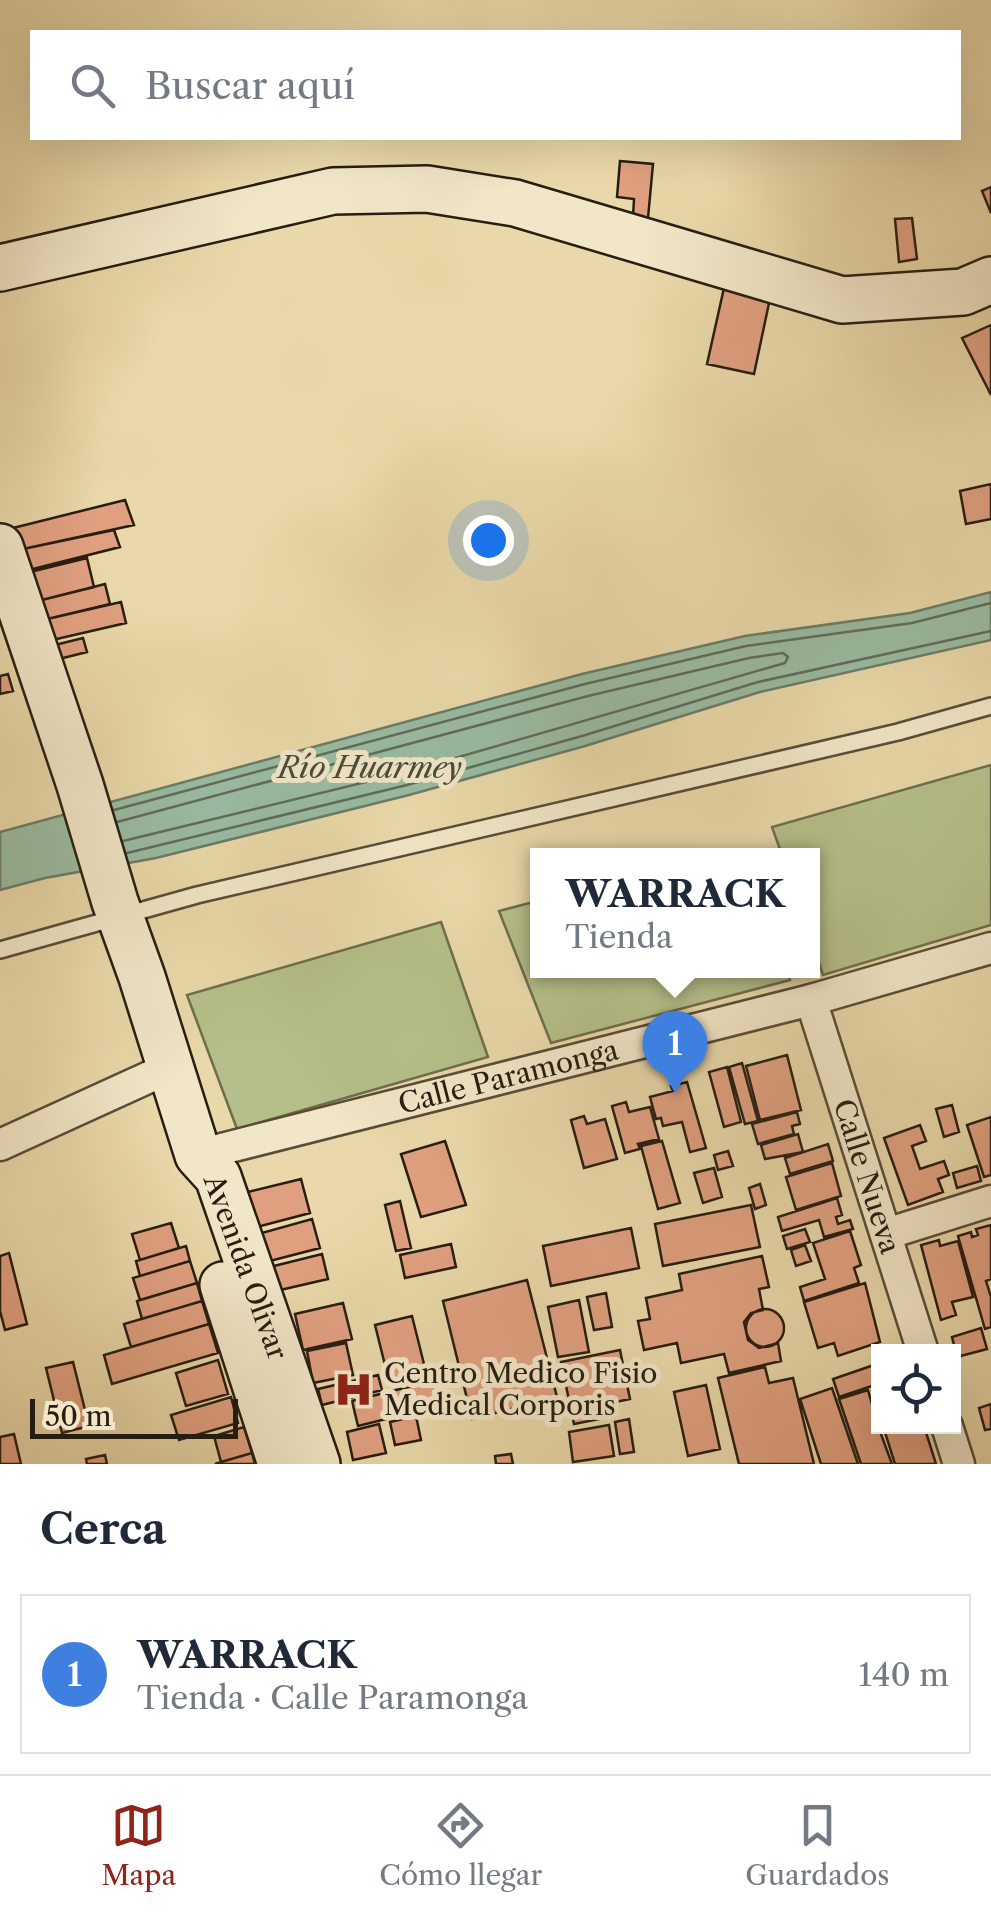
<!DOCTYPE html>
<html lang="es">
<head>
<meta charset="utf-8">
<style>
	:root { --surface:#fff; --page:#f2f2f3; --text:#1f2937; --muted:#747a83; --line:#e0e1e3; --accent:#8f2418 }
	body { margin:0; font-family:"Libre Caslon Text",serif; background:var(--page); color:var(--text) }
	.controls { position:absolute; right:30px; bottom:30px; display:grid; overflow:hidden; border-radius:0px; box-shadow:0 10px 40px #0002 }
	.controls button { width:90px; height:90px; display:grid; place-items:center; padding:0; border:0; border-bottom:2px solid var(--line); background:var(--surface); color:var(--text); font:50px sans-serif }
	.scale { position:absolute; left:30px; bottom:25px; width:208px; box-sizing:border-box; padding-left:10px; border:5px solid #271d11; border-top:0; font-size:28px; line-height:35px; white-space:nowrap; color:#271d11; -webkit-text-stroke:8px #f1e6c7; paint-order:stroke }
	.you { position:absolute; left:488px; top:540px; width:35px; height:35px; margin:-25px; border:8px solid #fff; border-radius:50%; background:#1a73e8; box-shadow:0 0 0 15px #1a73e833 }
	.badge { display:grid; place-items:center; width:65px; height:65px; border-radius:50%; background:var(--accent); color:#fff; font-size:32px; font-weight:700 }
	.pin { position:absolute; translate:-50% -82px; filter:drop-shadow(0 2px 5px #0008) }
	.pin::after { content:''; position:absolute; top:52px; width:35px; height:30px; background:inherit; clip-path:polygon(0 0,100% 0,50% 100%) }
	.popup { position:absolute; left:530px; top:848px; width:290px; height:130px; box-sizing:border-box; display:grid; place-content:center; border-radius:0px; background:var(--surface); filter:drop-shadow(0 2px 8px #0005); font-size:32px; white-space:nowrap; color:var(--muted) }
	.popup b { font-size:38px; color:var(--text) }
	.popup::after { content:''; position:absolute; left:50%; top:100%; margin-left:-20px; border:20px solid transparent; border-top-color:var(--surface) }
	.list { margin:0; padding:0; list-style:none }
	h2 { display:flex; justify-content:space-between; align-items:center; height:130px; margin:0; padding:0 40px; font-size:42px }
	h2 small { font-size:32px; font-weight:400; color:var(--muted) }
	.list li { display:grid; grid-template-columns:65px 1fr auto; gap:30px; align-items:center; box-sizing:border-box; height:160px; margin:0 20px 20px; padding:0 20px; border:2px solid var(--line); border-radius:0px }
	.list b { display:block; font-size:38px; white-space:nowrap }
	.list p { margin:0; font-size:32px; white-space:nowrap; color:var(--muted) }
	.list em { font-size:32px; font-style:normal; color:var(--muted) }
	.icon { flex:none; width:55px; height:55px; fill:none; stroke:currentColor; stroke-width:2; stroke-linecap:round; stroke-linejoin:round }
	.map { position:relative; flex:none; width:991px; height:1464px; overflow:hidden }
	.search { position:absolute; background:var(--surface); box-shadow:0 10px 40px #0002; left:30px; right:30px; top:30px; height:110px; display:flex; align-items:center; gap:25px; box-sizing:border-box; padding:0 35px; border-radius:0px; color:var(--muted); font-size:38px }
	.sheet { height:310px; background:var(--surface) }
	nav { display:flex; justify-content:space-around; align-items:center; box-sizing:border-box; height:140px; border-top:2px solid var(--line); background:var(--surface); font-size:28px; color:var(--muted) }
	nav a { display:grid; justify-items:center; gap:5px }
	nav .on { color:var(--accent) }
	.map>svg:first-child { display:block }
	.green { fill:#b5bf89; stroke:#6e6e4d; stroke-width:2.5 }
	.water { fill:#99bba2; stroke:#6b7c68; stroke-width:2.5 }
	.lines { fill:none; stroke-linecap:round; stroke-linejoin:round }
	.shore { stroke:#606c5a; stroke-width:2.5 }
	.building { fill:#e0a080; stroke:#271d11; stroke-width:2.5 }
	.lane-casing { stroke:#584c37; stroke-width:20 }
	.street-casing { stroke:#584c37; stroke-width:35 }
	.secondary-casing { stroke:#271d11; stroke-width:50 }
	.lane { stroke:#f1e6c7; stroke-width:15 }
	.street { stroke:#f1e6c7; stroke-width:30 }
	.secondary { stroke:#f1e6c7; stroke-width:45 }
	.labels { text-anchor:middle; dominant-baseline:central; stroke-width:10; stroke-linejoin:round; paint-order:stroke }
	.street-label { font-size:28px; fill:#271d11; stroke:#f1e6c7 }
	.poi-label { font-size:28px; fill:#271d11; stroke:#f1e6c7; text-anchor:start }
	.water-label { font-size:30px; font-style:italic; fill:#494c3c; stroke:#f1e6c7 }
</style>
</head>
<body>
<div class="map">
<svg width="991" height="1464" viewBox="0 0 991 1464">
	<rect width="100%" height="100%" fill="#e9d8a9"/>
	<filter id="stains"><feTurbulence type="fractalNoise" baseFrequency=".002" numOctaves="4"/><feColorMatrix values="0 0 0 0 .2 0 0 0 0 .09 0 0 0 0 .02 0 0 0 .5 -.17"/></filter>
	<radialGradient id="worn" r=".72"><stop offset=".6" stop-color="#630" stop-opacity="0"/><stop offset="1" stop-color="#630" stop-opacity=".3"/></radialGradient>
	<path class="green" d="M991,765V925L823,975L813,945L812,856L782,855L772,827Z
		M537,901L538,970H787L790,980L551,1043L499,911Z
		M441,922L488,1057L237,1129L187,995Z"/>
	<path class="water" d="M991,592V640L760,692L585,746L409,795L156,858L45,878L0,890V832L582,674L745,636L910,613Z"/>
	<g class="lines">
		<path class="shore" d="M114,810L585,684L746,646L912,623L991,603
			M117,822L588,696L749,658L783,653L788,657L785,663L403,773L123,841
			M127,853L407,785L582,736L758,682L991,631"/>
	</g>
	<path class="building" d="M620,161L653,164L648,218L633,217L634,199L617,197Z
		M991,187V213L982,191Z
		M912,218L917,259L899,262L895,219Z
		M726,279L772,289L754,374L707,364Z
		M991,325V395L962,338Z
		M991,484V519L966,524L960,491Z
		M125,500L134,525L23,549L5,530Z
		M114,530L120,547L29,570L23,549Z
		M87,558L94,587L38,601L30,572Z
		M105,584L110,604L43,620L38,601Z
		M121,602L126,623L48,641L43,620Z
		M83,638L87,652L55,660L51,646Z
		M8,674L13,691L0,694V676Z
		M787,1055L801,1110L760,1120L746,1066Z
		M742,1063L758,1121L745,1124L729,1067Z
		M727,1067L741,1122L724,1127L709,1072Z
		M687,1082L706,1148L690,1152L682,1122L663,1126L661,1118L656,1119L650,1097L673,1091L671,1086Z
		M626,1102L629,1112L650,1107L659,1139L638,1144L640,1149L625,1153L612,1106Z
		M952,1105L959,1132L944,1137L936,1109Z
		M797,1112L800,1124L792,1126L794,1134L758,1144L752,1124Z
		M584,1116L587,1124L605,1119L617,1159L584,1168L571,1120Z
		M991,1117V1175L984,1177L967,1125Z
		M920,1125L926,1141L912,1146L920,1169L944,1161L949,1175L938,1179L943,1192L908,1205L884,1138Z
		M798,1134L803,1152L765,1159L761,1145Z
		M445,1141L466,1205L421,1217L401,1154Z
		M662,1141L680,1203L658,1209L641,1146Z
		M828,1144L833,1161L790,1174L785,1158Z
		M728,1151L733,1166L718,1170L714,1155Z
		M832,1163L841,1196L796,1210L786,1177Z
		M977,1166L981,1181L957,1188L953,1173Z
		M714,1168L722,1197L703,1203L694,1173Z
		M301,1179L310,1213L257,1227L248,1192Z
		M760,1184L766,1205L755,1209L749,1188Z
		M837,1198L842,1215L836,1217L838,1224L850,1220L853,1229L824,1237L819,1220L782,1231L778,1217Z
		M400,1201L411,1248L396,1251L385,1205Z
		M751,1205L760,1247L663,1266L655,1224Z
		M312,1219L320,1248L266,1262L258,1234Z
		M171,1223L179,1248L140,1260L132,1234Z
		M991,1225V1279L986,1281L991,1297V1327L985,1329L958,1236L971,1232L972,1237L978,1235L976,1229Z
		M631,1228L639,1268L551,1286L543,1246Z
		M805,1229L810,1242L787,1249L783,1236Z
		M850,1231L861,1265L854,1268L859,1283L804,1301L800,1287L825,1279L813,1243Z
		M939,1240L940,1246L958,1241L973,1297L952,1302L956,1315L941,1320L921,1245Z
		M451,1244L456,1267L405,1278L400,1255Z
		M805,1245L811,1261L796,1266L791,1250Z
		M186,1246L190,1261L140,1276L136,1261Z
		M9,1253L27,1324L5,1330L0,1311V1256Z
		M322,1254L328,1279L276,1291L270,1267Z
		M762,1256L769,1287L759,1289L763,1310L751,1313L744,1322L748,1340L759,1348L778,1343L781,1361L729,1373L724,1354L681,1363L677,1343L644,1350L638,1321L650,1319L646,1298L682,1290L679,1274Z
		M190,1261L197,1283L140,1300L133,1278Z
		M527,1280L557,1397L472,1419L443,1301Z
		M197,1283L202,1301L142,1319L137,1301Z
		M865,1283L880,1342L838,1356L834,1343L818,1348L804,1302Z
		M606,1293L612,1327L594,1330L587,1297Z
		M579,1300L589,1352L558,1357L548,1307Z
		M202,1301L209,1324L131,1347L124,1324Z
		M343,1303L352,1339L303,1350L295,1314Z
		M746 1328a19 19 0 1 1 38 0a19 19 0 1 1-38 0Z
		M412,1316L427,1376L390,1385L375,1325Z
		M209,1324L218,1353L112,1384L104,1355Z
		M981,1328L987,1349L957,1357L952,1337Z
		M346,1343L353,1375L313,1383L307,1351Z
		M620,1350L630,1399L606,1404L609,1417L574,1424L561,1362Z
		M218,1360L228,1394L186,1406L176,1373Z
		M73,1362L89,1426L62,1433L46,1368Z
		M874,1365L878,1384L839,1397L833,1379Z
		M765,1367L769,1383L793,1378L814,1464H739L718,1378Z
		M378,1375L382,1390L322,1405L318,1389Z
		M436,1380L442,1405L358,1426L352,1401Z
		M706,1385L720,1449L688,1456L674,1392Z
		M832,1388L858,1464H821L800,1399Z
		M868,1390L878,1426L892,1464H861L839,1399Z
		M231,1397L238,1423L179,1440L171,1415Z
		M991,1404V1429L985,1430L979,1408Z
		M416,1416L421,1440L395,1445L390,1422Z
		M629,1419L634,1452L620,1454L615,1422Z
		M379,1424L386,1453L353,1460L347,1432Z
		M609,1425L614,1456L573,1462L569,1432Z
		M883,1426H924L936,1464H895Z
		M244,1427L252,1453L221,1462L214,1436Z
		M14,1434L21,1464H0V1437Z
		M252,1453L255,1464H215L221,1462Z
		M511,1454L513,1464H496L495,1456Z
		M105,1455L107,1464H87L86,1459Z"/>
	<g class="lines">
		<defs>
			<path id="lane" d="M0,950L197,895L898,732L991,706"/>
			<g id="street">
				<path id="s1" d="M811,1000L923,1352"/>
				<path d="M0,1145L169,1068"/>
				<path id="s2" d="M198,1155L811,1000L991,948"/>
				<path d="M886,1234L991,1201"/>
				<path d="M947,1426L959,1464"/>
			</g>
			<path id="secondary" d="M0,268L333,191L427,189L515,203L842,300L963,292L991,280
				M0,547L80,785L115,902L142,977L198,1155L218,1177L317,1464
				M223,1285L281,1464"/>
		</defs>
		<use href="#lane" class="lane-casing"/>
		<use href="#street" class="street-casing"/>
		<use href="#secondary" class="secondary-casing"/>
		<use href="#lane" class="lane"/>
		<use href="#street" class="street"/>
		<use href="#secondary" class="secondary"/>
	</g>
	<defs>
		<symbol id="hospital-bare" viewBox="-9 -9 18 18"><path d="M-5-5h3v3.5h4V-5h3V5h-3V1.5h-4V5h-3Z" fill="#8f2418" stroke="#f1e6c7" stroke-width="2.5" paint-order="stroke"/></symbol>
	</defs>
	<g fill-rule="evenodd">
		<use href="#hospital-bare" x="326" y="1362" width="55" height="55"/>
	</g>
	<g class="labels">
		<g class="street-label">
			<text stroke="none"><textPath href="#s2" startOffset="320">Calle Paramonga</textPath></text>
			<text stroke="none"><textPath href="#s1" startOffset="185">Calle Nueva</textPath></text>
			<text transform="translate(246 1267) rotate(70)">Avenida Olivar</text>
		</g>
		<g class="poi-label">
			<text x="384" y="1373">Centro Medico Fisio<tspan x="384" dy="32">Medical Corporis</tspan></text>
		</g>
		<g class="water-label">
			<text x="370" y="767">Río Huarmey</text>
		</g>
	</g>
	<rect width="100%" height="100%" filter="url(#stains)"/>
	<rect width="100%" height="100%" fill="url(#worn)"/>
</svg>
<div class="controls">
<button><svg class="icon" aria-label="locate" viewBox="0 0 24 24"><circle cx="12" cy="12" r="6"/><path d="M12 2v4M12 18v4M2 12h4M18 12h4"/></svg></button>
</div>
<div class="scale">50 m</div>
<div class="you"></div>
<div class="pin badge" style="left:675px;top:1093px;background:#3f7fe0">1</div>
<div class="popup"><b>WARRACK</b>Tienda</div>
<div class="search"><svg class="icon" aria-label="search" viewBox="0 0 24 24"><circle cx="10" cy="10" r="6"/><path d="M15 15l6 6"/></svg>Buscar aquí</div>
</div>
<section class="sheet">
<h2>Cerca<small></small></h2>
<ul class="list">
<li><span class="badge" style="background:#3f7fe0">1</span><div><b>WARRACK</b><p>Tienda · Calle Paramonga</p></div><em>140 m</em></li>
</ul>
</section>
<nav>
<a class="on"><svg class="icon" aria-label="map" viewBox="0 0 24 24"><path d="M3 6l6-2 6 2 6-2v14l-6 2-6-2-6 2zM9 4v14M15 6v14"/></svg>Mapa</a>
<a><svg class="icon" aria-label="directions" viewBox="0 0 24 24"><path d="M12 3l9 9-9 9-9-9zM9 14v-3h6M13 9l2 2-2 2"/></svg>Cómo llegar</a>
<a><svg class="icon" aria-label="saved" viewBox="0 0 24 24"><path d="M7 4h10v16l-5-4-5 4z"/></svg>Guardados</a>
</nav>
</body>
</html>
